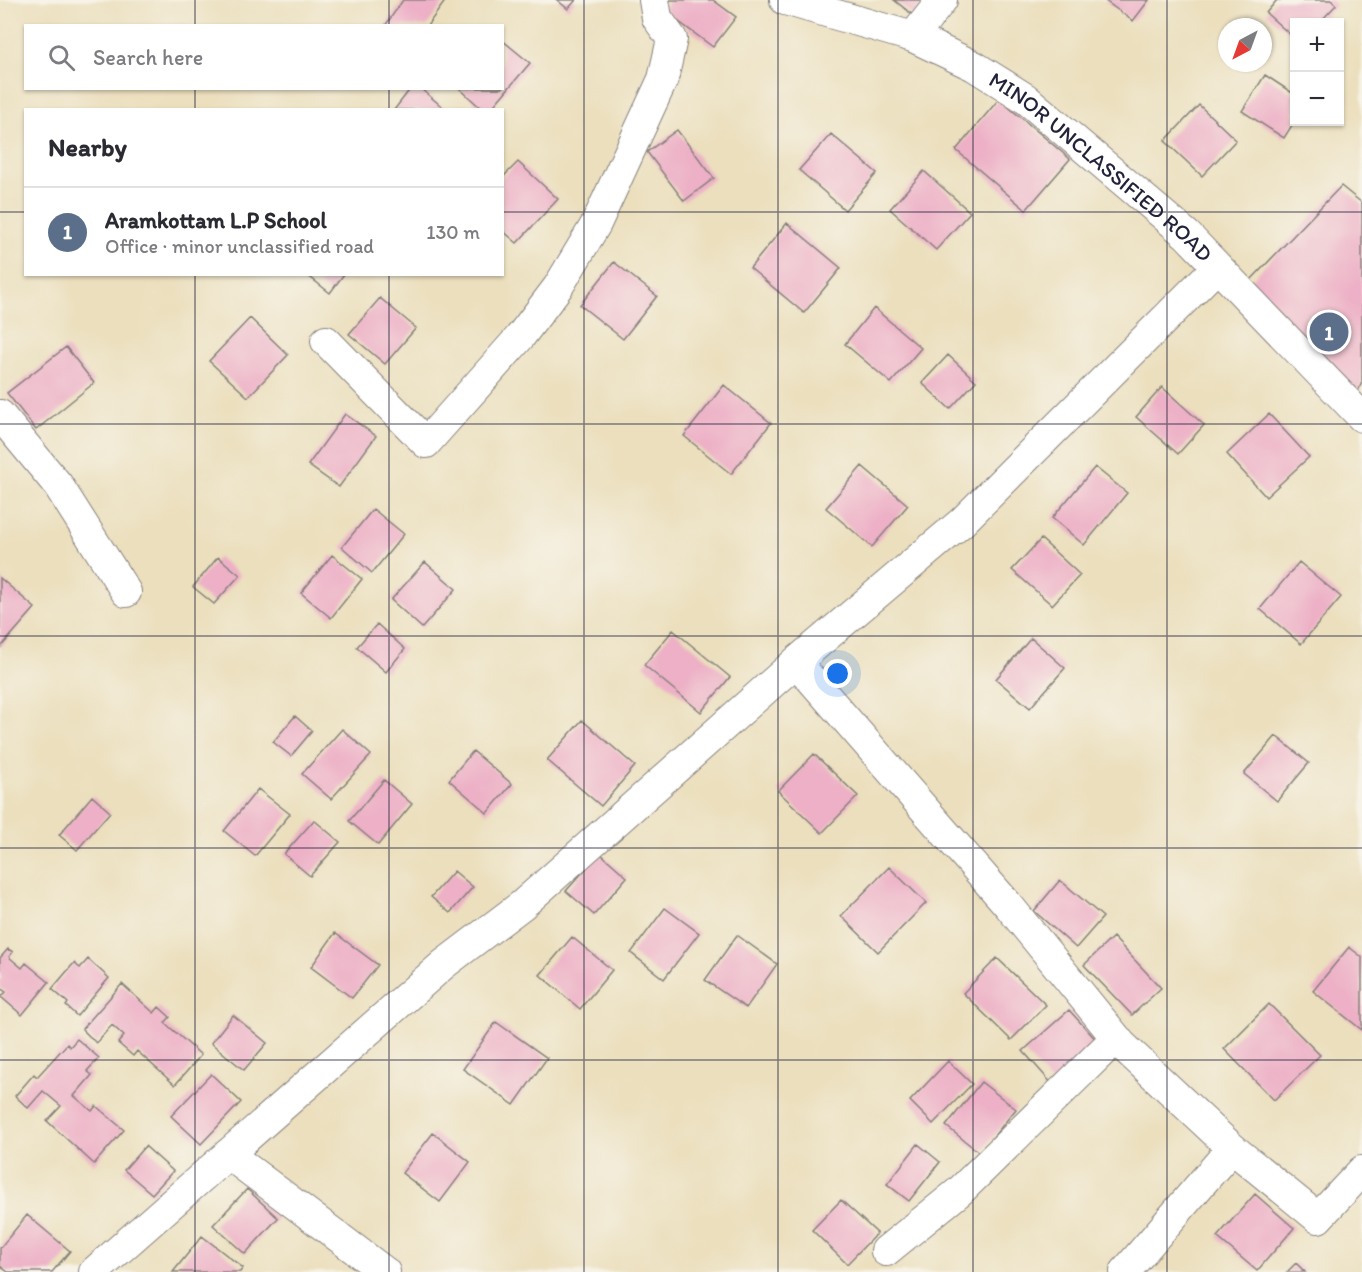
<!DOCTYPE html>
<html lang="en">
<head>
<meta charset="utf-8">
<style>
	:root { --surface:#fff; --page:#f2f2f3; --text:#2b2b33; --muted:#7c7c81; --line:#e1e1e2; --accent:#c8321e }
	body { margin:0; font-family:Itim,sans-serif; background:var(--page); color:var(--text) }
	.controls { position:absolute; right:18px; top:18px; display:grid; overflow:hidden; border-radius:0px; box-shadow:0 2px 4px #0004 }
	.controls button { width:54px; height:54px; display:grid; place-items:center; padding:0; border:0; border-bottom:2px solid var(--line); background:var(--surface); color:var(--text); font:30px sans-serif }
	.compass { position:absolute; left:1218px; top:18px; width:54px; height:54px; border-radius:50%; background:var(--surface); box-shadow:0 2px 4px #0004; rotate:221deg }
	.you { position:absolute; left:838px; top:674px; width:21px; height:21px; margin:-15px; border:4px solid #fff; border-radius:50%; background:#1a73e8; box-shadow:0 0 0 9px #1a73e833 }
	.badge { display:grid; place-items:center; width:39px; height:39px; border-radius:50%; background:var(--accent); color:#fff; font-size:20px; font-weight:700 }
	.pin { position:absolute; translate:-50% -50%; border:3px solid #fff; box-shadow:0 2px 6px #0006 }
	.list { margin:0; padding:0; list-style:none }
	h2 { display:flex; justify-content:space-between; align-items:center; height:78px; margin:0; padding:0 24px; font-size:26px }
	h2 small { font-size:20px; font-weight:400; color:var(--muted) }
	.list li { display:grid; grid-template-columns:39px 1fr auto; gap:18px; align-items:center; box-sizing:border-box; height:90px; padding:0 24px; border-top:2px solid var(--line) }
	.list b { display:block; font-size:22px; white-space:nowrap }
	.list p { margin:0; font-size:20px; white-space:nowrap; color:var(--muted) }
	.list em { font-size:20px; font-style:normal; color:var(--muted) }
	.icon { flex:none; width:33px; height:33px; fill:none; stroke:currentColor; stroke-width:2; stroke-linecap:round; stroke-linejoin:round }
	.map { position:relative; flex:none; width:1362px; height:1272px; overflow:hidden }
	.search { position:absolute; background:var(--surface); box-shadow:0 2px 4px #0004; left:24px; top:24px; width:480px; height:66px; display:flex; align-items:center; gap:15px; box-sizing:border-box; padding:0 21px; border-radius:0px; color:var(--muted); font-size:22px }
	.panel { position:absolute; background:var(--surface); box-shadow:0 2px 4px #0004; left:24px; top:108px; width:480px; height:168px; border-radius:0px }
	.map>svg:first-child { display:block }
	.building { fill:#edb0c6 }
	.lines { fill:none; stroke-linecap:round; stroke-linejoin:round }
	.minor-casing { stroke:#86807c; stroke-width:32 }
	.minor { stroke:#fff; stroke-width:30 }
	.grid { fill:none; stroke:#22223b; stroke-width:1.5; stroke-opacity:0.55 }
	.labels { text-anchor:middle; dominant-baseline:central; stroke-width:5; stroke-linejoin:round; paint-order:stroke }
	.street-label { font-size:22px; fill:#22223b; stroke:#f7f3e8 }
</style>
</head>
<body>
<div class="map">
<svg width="1362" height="1272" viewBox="0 0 1362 1272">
	<rect width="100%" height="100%" fill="#f7f3e8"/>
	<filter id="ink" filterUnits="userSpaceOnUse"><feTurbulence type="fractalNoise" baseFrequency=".0167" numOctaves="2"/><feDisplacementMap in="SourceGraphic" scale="12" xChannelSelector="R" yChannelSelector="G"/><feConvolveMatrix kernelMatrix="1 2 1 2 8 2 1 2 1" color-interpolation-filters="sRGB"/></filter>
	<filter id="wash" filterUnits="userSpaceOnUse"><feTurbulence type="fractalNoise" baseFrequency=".008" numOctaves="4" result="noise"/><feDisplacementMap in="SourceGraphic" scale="24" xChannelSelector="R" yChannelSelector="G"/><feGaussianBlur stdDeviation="1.35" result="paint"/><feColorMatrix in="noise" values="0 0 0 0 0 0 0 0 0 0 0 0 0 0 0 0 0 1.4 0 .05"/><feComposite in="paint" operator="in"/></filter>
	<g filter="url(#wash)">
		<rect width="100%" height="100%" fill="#ebdfbd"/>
		<g id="blocks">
			<path class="building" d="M403,0H446L427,26H385Z
				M557,0H576L568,9Z
				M670,0H713L736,17L713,47L663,10Z
				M894,0H926L913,15Z
				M1104,0H1149L1133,21Z
				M1277,0H1331L1336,5L1320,22H1294V38L1266,13Z
				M502,40L530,63L490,110H483L459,88H502Z
				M1265,75L1294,94V122L1284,138L1242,111Z
				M411,88H420L446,110H394Z
				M999,99L1070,159L1026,210L956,150Z
				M1199,105L1236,140L1202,176L1165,141Z
				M677,130L714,178L684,201L647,152Z
				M831,134L877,173L845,210L799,170Z
				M518,162L558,199L517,243L502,230V178Z
				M924,171L970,212L936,250L890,209Z
				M1341,186L1362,203V382L1357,394L1248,283Z
				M787,223L841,268L804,313L750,268Z
				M614,262L657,296L623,339L580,305Z
				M306,274H344L330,293Z
				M380,298L416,328L385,364L349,334Z
				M874,308L921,348L891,383L845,344Z
				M250,318L288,355L248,397L209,361Z
				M66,347L94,383L36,430L7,393Z
				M948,355L976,381L950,409L922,383Z
				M724,385L771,423L731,474L684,436Z
				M1162,387L1204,425L1178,454L1136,417Z
				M345,414L376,436L339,487L308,465Z
				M1269,414L1309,457L1266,497L1227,454Z
				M862,466L908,505L872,547L826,508Z
				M1095,467L1127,493L1084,545L1052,518Z
				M373,509L404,534L372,573L342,547Z
				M1041,539L1080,575L1052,605L1012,570Z
				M332,555L362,579L331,618L301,593Z
				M218,557L240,575L214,604L193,587Z
				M425,562L456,589L422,628L391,600Z
				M1299,562L1341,597L1301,644L1260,609Z
				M0,578L35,608L0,648Z
				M377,624L405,649L386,672L357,647Z
				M673,630L730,677L701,712L644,665Z
				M1031,638L1065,668L1030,708L996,679Z
				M295,716L312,731L291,756L273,742Z
				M582,720L635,766L601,806L547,760Z
				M342,729L371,755L331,799L302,774Z
				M1276,736L1309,763L1277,801L1244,774Z
				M473,751L512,784L487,813L449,780Z
				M814,754L858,796L822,833L778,791Z
				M384,780L412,804L378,845L349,821Z
				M258,789L290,814L255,856L224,831Z
				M92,796L110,812L77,850L59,835Z
				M314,820L340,842L310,876L284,854Z
				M600,853L627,877L594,915L566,891Z
				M889,867L926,903L878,952L841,916Z
				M454,871L473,887L450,913L431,897Z
				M1060,880L1103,917L1076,948L1034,911Z
				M665,908L699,933L664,979L631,953Z
				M335,933L378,965L352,998L311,967Z
				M737,935L777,964L746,1008L705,980Z
				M572,937L612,970L580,1009L540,975Z
				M1113,937L1161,988L1132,1015L1084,965Z
				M1349,947L1362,957V1030L1313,991Z
				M8,949L13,952L9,957L22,968L26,963L49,982L22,1015L1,997L6,992L0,988V980L2,978L0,976V958Z
				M997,958L1046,1005L1011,1040L963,993Z
				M88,959L109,978L77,1016L66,1006L68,1003L52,989L74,963L80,968Z
				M122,984L154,1013L159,1007L170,1017L165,1023L201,1055L175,1085L137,1051L133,1056L118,1043L124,1036L112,1025L96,1043L82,1029Z
				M1269,1004L1320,1055L1274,1100L1224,1049Z
				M1069,1010L1099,1043L1053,1085L1023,1051Z
				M233,1015L267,1043L244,1070L211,1043Z
				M496,1022L547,1058L514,1105L463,1069Z
				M77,1039L99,1058L87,1071L92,1075L74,1096L92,1111L96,1106L124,1130L94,1164L47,1121L61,1106L43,1091L28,1108L15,1096L34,1074L37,1077L67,1044L70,1047Z
				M948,1061L972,1084L933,1124L910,1101Z
				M211,1074L241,1102L201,1144L171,1116Z
				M981,1082L1016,1109L980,1153L946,1126Z
				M433,1133L470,1162L440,1202L402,1173Z
				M918,1144L940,1162L909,1201L887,1184Z
				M145,1146L173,1171L152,1194L124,1170Z
				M247,1189L278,1218L245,1254L213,1225Z
				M1255,1194L1294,1228L1257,1271L1217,1237Z
				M841,1200L877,1233L847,1264L812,1230Z
				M27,1215L70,1251L52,1272H8L0,1266V1248Z
				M202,1236L243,1268L240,1272H173Z
				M1296,1263L1305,1272H1287Z"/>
		</g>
	</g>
	<g filter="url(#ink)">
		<use href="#blocks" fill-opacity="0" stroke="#86807c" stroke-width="1.5"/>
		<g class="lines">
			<defs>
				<g id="minor">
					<path id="s1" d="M785,0L913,37L974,66L1025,98L1187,235L1362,417"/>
					<path d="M913,37L942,0"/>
					<path d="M326,341L426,443L520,337L558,287L596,224L663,79L672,39L657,18L654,0"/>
					<path d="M0,415L58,485L126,592"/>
					<path d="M796,662L1009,906L1122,1045L1232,1148L1318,1218L1362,1171"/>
					<path d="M228,1154L385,1272"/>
					<path d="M886,1251L960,1191L1116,1038"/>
					<path d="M94,1272L444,964L522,905L796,662L962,522L1217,267"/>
					<path d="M1125,1272L1232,1148"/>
				</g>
			</defs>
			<use href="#minor" class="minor-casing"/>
			<use href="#minor" class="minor"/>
		</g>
	</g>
	<path class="grid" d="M195,0V26M389,0V26M584,0V1272M778,0V1272M973,0V1272M1167,0V1272M195,88V110M389,88V110M0,212H26M502,212H1362M195,274V1272M389,274V1272M0,424H1362M0,636H1362M0,848H1362M0,1060H1362"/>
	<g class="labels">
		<g class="street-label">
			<text stroke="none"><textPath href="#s1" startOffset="363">MINOR UNCLASSIFIED ROAD</textPath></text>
		</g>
	</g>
</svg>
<div class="controls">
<button>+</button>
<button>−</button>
</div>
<svg class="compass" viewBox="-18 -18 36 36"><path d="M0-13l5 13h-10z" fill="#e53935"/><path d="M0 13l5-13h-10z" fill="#7c7c81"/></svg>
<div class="you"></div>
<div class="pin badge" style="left:1329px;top:332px;background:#5c6f8a">1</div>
<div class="search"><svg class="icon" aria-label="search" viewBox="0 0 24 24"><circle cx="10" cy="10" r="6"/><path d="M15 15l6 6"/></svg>Search here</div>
<section class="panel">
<h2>Nearby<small></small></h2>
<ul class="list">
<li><span class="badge" style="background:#5c6f8a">1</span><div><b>Aramkottam L.P School</b><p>Office · minor unclassified road</p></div><em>130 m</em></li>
</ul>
</section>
</div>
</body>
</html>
